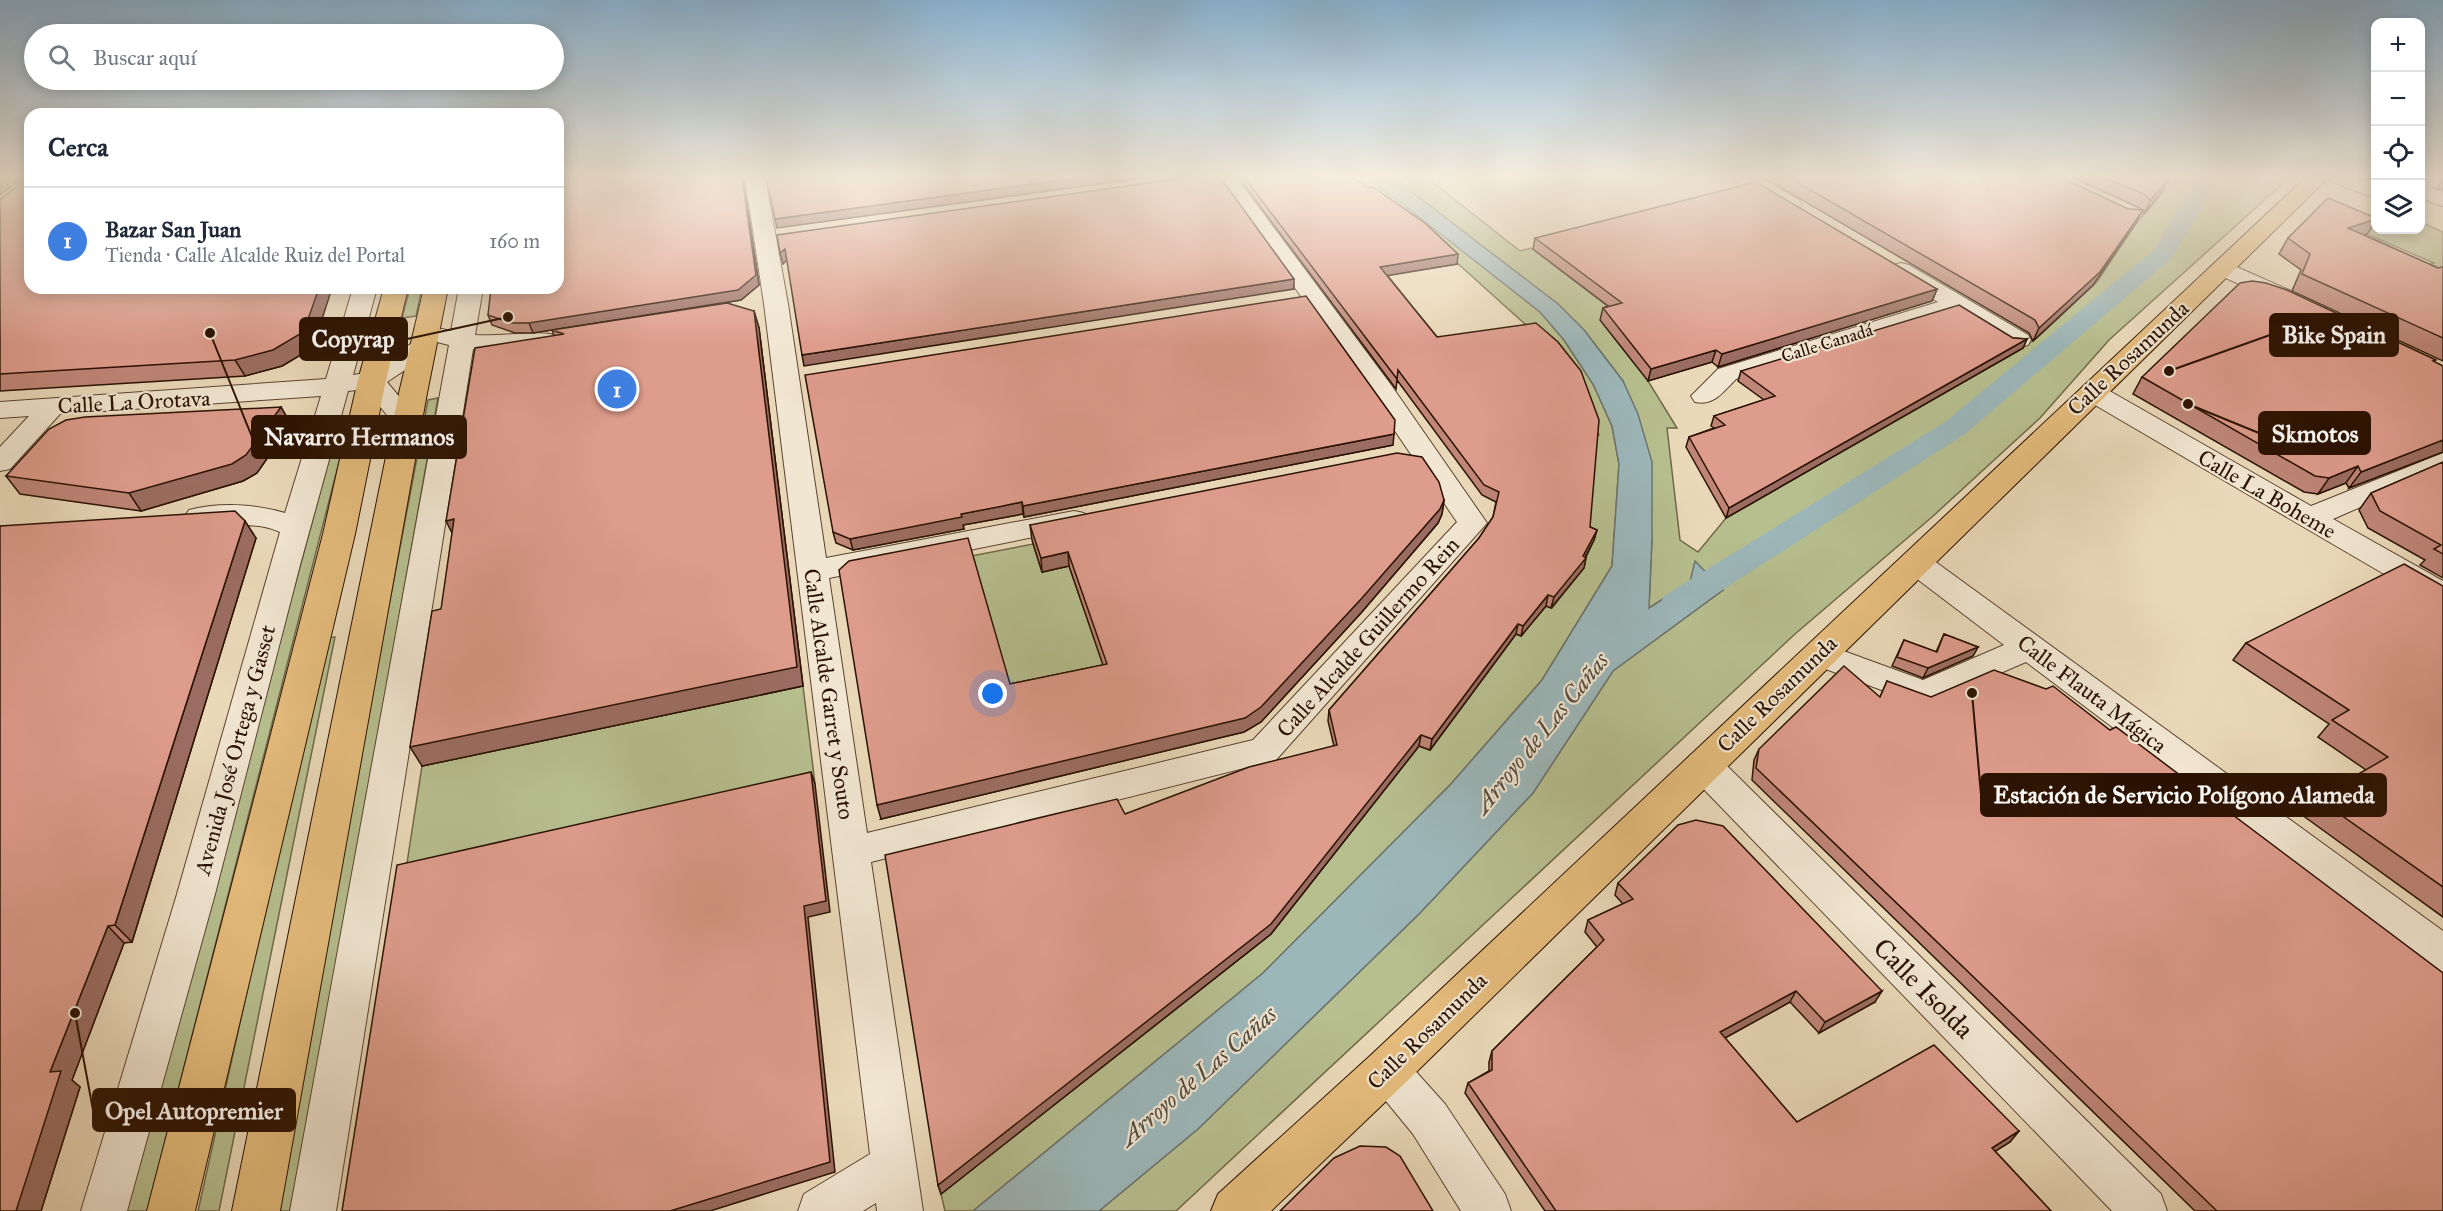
<!DOCTYPE html>
<html lang="es">
<head>
<meta charset="utf-8">
<style>
	:root { --surface:#fff; --page:#f2f2f3; --text:#1f2937; --muted:#747a83; --line:#e0e1e3; --accent:#d93025 }
	body { margin:0; font-family:"IM FELL Great Primer",serif; background:var(--page); color:var(--text) }
	.controls { position:absolute; right:18px; top:18px; display:grid; overflow:hidden; border-radius:12px; box-shadow:0 3px 15px #0003 }
	.controls button { width:54px; height:54px; display:grid; place-items:center; padding:0; border:0; border-bottom:2px solid var(--line); background:var(--surface); color:var(--text); font:30px sans-serif }
	.you { position:absolute; left:993px; top:694px; width:21px; height:21px; margin:-15px; border:4px solid #fff; border-radius:50%; background:#1a73e8; box-shadow:0 0 0 9px #1a73e833 }
	.badge { display:grid; place-items:center; width:39px; height:39px; border-radius:50%; background:var(--accent); color:#fff; font-size:20px; font-weight:700 }
	.pin { position:absolute; translate:-50% -50%; border:3px solid #fff; box-shadow:0 2px 6px #0006 }
	.list { margin:0; padding:0; list-style:none }
	h2 { display:flex; justify-content:space-between; align-items:center; height:78px; margin:0; padding:0 24px; font-size:26px }
	h2 small { font-size:20px; font-weight:400; color:var(--muted) }
	.list li { display:grid; grid-template-columns:39px 1fr auto; gap:18px; align-items:center; box-sizing:border-box; height:108px; padding:0 24px; border-top:2px solid var(--line) }
	.list b { display:block; font-size:22px; white-space:nowrap }
	.list p { margin:0; font-size:20px; white-space:nowrap; color:var(--muted) }
	.list em { font-size:20px; font-style:normal; color:var(--muted) }
	.icon { flex:none; width:33px; height:33px; fill:none; stroke:currentColor; stroke-width:2; stroke-linecap:round; stroke-linejoin:round }
	.map { position:relative; flex:none; width:2443px; height:1211px; overflow:hidden }
	.search { position:absolute; background:var(--surface); box-shadow:0 3px 15px #0003; left:24px; top:24px; width:540px; height:66px; display:flex; align-items:center; gap:15px; box-sizing:border-box; padding:0 21px; border-radius:33px; color:var(--muted); font-size:22px }
	.panel { position:absolute; background:var(--surface); box-shadow:0 3px 15px #0003; left:24px; top:108px; width:540px; height:186px; border-radius:18px }
	.map>svg:first-child { display:block }
	.green { fill:#b7bf8f; stroke:#706848; stroke-width:1.5 }
	.water { fill:#9cb7ba; stroke:#6e7570; stroke-width:1.5 }
	.lines { fill:none; stroke-linecap:round; stroke-linejoin:round }
	.canal { fill:#9cb7ba; fill-rule:evenodd }
	.minor-casing { stroke:#5a432e; stroke-width:2 }
	.major-casing { stroke:#2a1100; stroke-width:2 }
	.minor { fill:#f1e6d2; fill-rule:evenodd }
	.major { fill:#e5bc7c; fill-rule:evenodd }
	.wall { fill:#bf8678; stroke:#2a1100; stroke-width:1.5 }
	.shaded-wall { fill:#9b6d62; stroke:#2a1100; stroke-width:1.5 }
	.building { fill:#de9c8c; stroke:#2a1100; stroke-width:1.5 }
	.labels { text-anchor:middle; dominant-baseline:central; stroke-width:4.5; stroke-linejoin:round; paint-order:stroke }
	.far-street-label { font-size:18px; fill:#2a1100; stroke:#f1e6d2 }
	.street-label { font-size:22px; fill:#2a1100; stroke:#f1e6d2 }
	.water-label { font-size:24px; font-style:italic; fill:#524b41; stroke:#f1e6d2 }
	.near-street-label { font-size:27px; fill:#2a1100; stroke:#f1e6d2 }
	.leader { fill:none; stroke:#2a1100; stroke-width:2 }
	.callout-dot { fill:#2a1100; stroke:#f1e6d2; stroke-width:2 }
	.callout { fill:#2a1100; stroke:#2a1100; stroke-width:2 }
	.callout-label { font-size:24px; text-anchor:middle; font-weight:bold; fill:#fff }
</style>
</head>
<body>
<div class="map">
<svg width="2443" height="1211" viewBox="0 0 2443 1211">
	<rect width="100%" height="100%" fill="#ead9b9"/>
	<filter id="stains"><feTurbulence type="fractalNoise" baseFrequency=".00333" numOctaves="4"/><feColorMatrix values="0 0 0 0 .2 0 0 0 0 .09 0 0 0 0 .02 0 0 0 .5 -.17"/></filter>
	<radialGradient id="worn" r=".72"><stop offset=".6" stop-color="#630" stop-opacity="0"/><stop offset="1" stop-color="#630" stop-opacity=".3"/></radialGradient>
	<path class="green" d="M1346,177H1367L1379,184L1540,312L1564,340L1593,384L1612,426L1619,464L1612,566L1542,680L1450,785L1263,973L973,1211H945L941,1194L1270,935L1419,746L1430,750L1516,634L1521,636L1546,606L1552,608L1583,569L1597,436L1599,435L1579,381L1555,351L1425,234Z
		M1392,177H1426L1520,251L1531,248L1618,314L1648,381L1677,428H1667L1680,540L1698,552L1726,518L2018,351L2039,336L2097,282L2134,226L2162,192L2170,177H2290L2109,340L2040,418L1932,517L1795,634L1176,1211H1099L1198,1129L1420,913L1533,793L1613,671L1723,590L1690,582L1649,608L1652,538L1623,381L1584,330L1558,304Z
		M2375,222L2376,230H2420L2421,222L2443,232V281L2405,273L2434,263L2355,229Z
		M410,288H422L416,316L402,318Z
		M438,398L294,1211H274L428,400Z
		M348,427L147,1211H126L337,430Z
		M1033,544L1042,572L1069,566L1108,679L1012,698L971,556Z
		M335,637L219,1211H198L326,638Z
		M803,686L815,784L405,876L422,766Z"/>
	<path class="water" d="M1368,177H1392L1395,179L1558,304L1584,330L1623,381L1638,414L1652,462V538L1649,608L1690,582L1695,561L1723,590L1613,671L1533,793L1420,913L1198,1129L1099,1211H973L1263,973L1450,785L1542,680L1612,566L1619,464L1612,426L1593,384L1564,340L1540,312Z"/>
	<g class="lines">
		<path class="canal" d="M2198,177H2220L2172,258L1965,434L1688,612L1676,615L1664,612L1660,604L1664,596L1945,422L2155,249Z"/>
		<defs>
			<path id="minor" d="M745,177H765L788,304L826,558L1074,511L1084,513L1089,520L1084,527L829,578L867,833L1253,740L1457,522L1342,353L1215,177H1236L1391,385L1487,523L1276,760L871,862L923,1211H877L876,1203L863,1211H798L804,1194L870,1154L764,304Z
				M1733,177H1758L1799,200L1802,205L1799,210L1791,211L1783,210L1736,181Z
				M2328,177H2355L2376,185V199L2331,181Z
				M2420,184L2443,192V206L2420,198Z
				M2223,261L2296,293L2300,298L2296,303L2288,305L2280,303L2215,273L2212,268L2215,263Z
				M1901,263L1909,265L2028,335L2031,340L2028,345L2019,347L2010,345L1955,312L1736,379C1723,392 1714,406 1695,402L1691,396L1718,369L1938,302L1893,275L1889,270L1893,265Z
				M353,288H377L353,375L365,373L414,342L423,340L432,342L435,347L432,352L387,382L421,423L418,429L408,431L398,429L366,389L348,391L300,565L215,894L127,1211H81L177,894L280,532C250,518 218,531 189,524L184,517L189,510C219,502 255,504 285,513L321,396L60,414L10,469L0,471V447L29,416L0,418V402L326,379Z
				M459,288H483L475,335C500,337 535,330 556,335L559,340L556,345L520,350L473,349L336,1211H290L449,345L433,341L430,336L433,331L442,329L451,331Z
				M2092,384L2101,386L2311,506L2443,453V471L2333,519L2443,581V606L2432,602L2083,398L2079,392L2083,386Z
				M1915,552L1926,555L2443,931V972L2429,966L2026,662L1924,706L1807,662L1803,654L1807,646L1819,642L1923,680L2004,645L1904,569L1900,562L1904,555Z
				M1703,751L1716,755L2161,1194L2167,1211H2112L1690,775L1685,765L1690,755Z
				M1387,1050L1402,1056L1445,1104L1505,1194L1511,1211H1461L1413,1134L1372,1084L1365,1070L1372,1056Z"/>
			<path id="major" d="M2306,177H2329L1403,1085L1271,1211H1211L1218,1194L1371,1055Z
				M384,288H408L386,380L355,534L195,1211H147L323,534L358,380Z
				M424,288H448L427,393L280,1211H232L399,393Z"/>
		</defs>
		<use href="#minor" class="minor-casing"/>
		<use href="#major" class="major-casing"/>
		<use href="#minor" class="minor"/>
		<use href="#major" class="major"/>
	</g>
	<path class="wall" d="M0,177H30L315,341L309,350L282,366L245,376L0,391V200L22,182V178L0,195Z
		M743,177L759,285L741,300L533,333H515L492,325L488,315Z
		M1238,177H1352L1457,264L1387,275L1590,527L1597,530L1594,540L1586,557L1584,568L1551,608L1546,606L1521,636L1516,634L1430,750L1419,746L1271,934L941,1194L938,1185L1125,814L1334,746L1328,721L1329,710L1479,538L1493,517L1496,502L1482,495L1397,380L1396,389Z
		M1763,177H2060L2128,209L2141,210L2140,208L2071,177H2170L2162,192L2144,214L2142,211L2136,223L2093,285L2033,341L2029,333Z
		M2443,179V190L2437,188Z
		M2376,218V221L2367,234L2364,235L2438,268L2443,267V361L2292,291L2301,270L2279,254L2288,238Z
		M1535,238L1937,289L1932,301L1718,367L1712,362L1648,381L1600,320L1603,308L1608,306L1533,249Z
		M754,311L759,328L803,686L422,766L554,336L552,330Z
		M2013,338L2027,339L2023,348L1726,518L1686,447L1689,437L1714,428L1711,426L1714,416L1764,400L1738,381L1741,371Z
		M2434,362L2443,366V452L2349,488L2346,483L2318,494L2304,492L2133,394L2142,377Z
		M291,424L257,473L243,481L141,511L20,494L6,476Z
		M1393,445L1024,517L1023,514L963,525L964,529L853,550L836,543L833,532Z
		M2443,462V578L2420,565L2425,560L2368,528L2359,510L2371,493Z
		M1444,500L1442,514L1438,523L1361,613L1261,722L1244,732L881,819L1010,684L1103,665L1069,566L1042,572L1032,540L1030,525Z
		M0,526L256,538L132,942L124,943L72,1080L80,1087L41,1211Z
		M2443,586V917L2302,815L2317,798L2366,770L2318,737L2329,724L2233,660L2246,643Z
		M1944,634L1978,647L1973,656L1923,678L1892,666L1904,640L1936,652Z
		M1887,681L2443,1211H2195L1752,780L1754,760L1759,749L1880,697Z
		M1618,883L1875,1002L1819,1033L1790,1002L1725,1038L1797,1122L2019,1131L2010,1142L1995,1151L2051,1211H1545L1465,1093L1468,1083L1489,1071V1062L1492,1051L1597,947L1585,932L1588,920L1623,904L1615,895Z"/>
	<path class="shaded-wall" d="M0,177H26L22,178L0,195Z
		M742,177H743L759,285L741,300L533,333L529,323Z
		M1084,177H1151L777,228L775,219Z
		M2168,179L2162,192L2144,214L2150,201Z
		M2143,210L2136,223L2093,285L2033,341L2039,328Z
		M2376,219V221L2367,234L2339,244L2348,228Z
		M785,249L787,260L783,264L780,253Z
		M1458,254L1457,264L1379,277L1380,267Z
		M1294,279V289L804,366L802,355Z
		M319,288H332L315,341L309,350L282,366L245,376L235,360Z
		M1937,289L1932,301L1718,367L1722,354Z
		M754,311L759,328L803,686L422,766L410,747Z
		M2027,339L2023,348L1726,518L1729,508Z
		M1716,350L1712,362L1648,381L1651,369Z
		M281,407L291,424L257,473L243,481L141,511L129,493Z
		M1394,434L1393,445L1024,517L1023,506Z
		M2443,440V452L2349,488L2361,472Z
		M2358,466L2346,483L2318,494L2329,478Z
		M1444,500L1442,514L1438,523L1361,613L1261,722L1244,732L881,819L877,805Z
		M1022,502L1023,514L963,525L964,529L853,550L850,539L961,514Z
		M454,519L455,539L446,521Z
		M245,521L256,538L132,942L115,925Z
		M1597,530L1594,540L1583,561L1586,558L1584,568L1551,608L1554,597L1583,556Z
		M1068,552L1069,566L1042,572L1041,558Z
		M1548,595L1546,606L1521,636L1523,626Z
		M1518,624L1516,634L1430,750L1432,739Z
		M1978,647L1973,656L1923,678L1928,668Z
		M1421,735L1419,746L1271,934L941,1194L938,1185Z
		M811,772L815,784L830,912L808,917L835,1172L710,1211H670L804,906Z
		M108,926L124,943L72,1080L80,1087L41,1211H16L50,1072Z
		M1796,991L1790,1002L1714,1044L1720,1032Z
		M1882,991L1875,1002L1819,1033L1825,1022Z
		M2019,1131L2010,1142L1983,1159L1992,1148Z"/>
	<path class="building" d="M22,177H30V288H319L306,325L300,334L273,350L235,360L0,374V200L22,182Z
		M558,177H742L756,275L738,290L529,323H511L488,315L491,288H558Z
		M766,177H1084L775,219Z
		M1192,177H1220L1294,279L802,355L785,249L780,253L777,235Z
		M1244,177H1352L1369,188L1373,187L1425,223L1458,254L1380,267L1437,337L1536,323L1558,342L1581,371L1599,420L1590,527L1597,530L1583,556L1586,558L1554,597L1548,595L1523,626L1518,624L1432,739L1421,735L1271,924L938,1185L885,855L1117,799L1125,814L1249,767L1337,745L1329,710L1479,538L1493,517L1499,492L1484,485L1398,370L1397,379Z
		M1788,177H2060L2128,209L2143,210L2100,272L2039,328L2035,320Z
		M2104,177H2170L2150,201L2146,195Z
		M1756,182L1937,289L1722,354L1716,350L1651,369L1603,308L1622,303L1535,238Z
		M2328,198L2376,218V219L2348,228L2438,268L2443,267V338L2302,274L2310,254L2288,238Z
		M2252,281L2266,283L2287,290L2436,360L2433,361L2443,366V440L2361,472L2358,466L2329,478L2315,476L2142,377L2240,283Z
		M1306,296L1395,420L1394,434L1023,506L1022,502L998,507L961,514L962,517L850,539L833,532L805,375Z
		M727,303L754,311L797,667L410,747L432,611L441,609L454,519L446,521L475,348L564,334L552,330Z
		M1959,305L2013,338L2027,339L1729,508L1689,437L1725,425L1714,416L1775,396L1741,371Z
		M281,407L246,455L232,464L129,493L6,476L49,429L66,420L85,417Z
		M1397,453L1422,457L1439,482L1444,500L1440,509L1362,598L1261,707L1245,718L877,805L839,570L849,561L968,538L1010,684L1107,664L1068,552L1041,558L1030,525Z
		M2443,462V554L2434,549L2441,545L2380,511L2371,493Z
		M235,511L245,521L115,925L108,926L50,1072L61,1071L16,1211H0V526Z
		M2404,564L2443,586V887L2317,798L2388,757L2332,720L2349,710L2246,643Z
		M1944,634L1978,647L1928,668L1897,657L1904,640L1937,652Z
		M1844,666L1880,697L1887,681L1931,697L1994,670L2046,689L2053,686L2110,730L2116,727L2443,973V1211H2217L1756,768L1759,749Z
		M811,772L826,901L804,906L830,1162L670,1211H342L397,865Z
		M1696,820L1723,826L1882,991L1825,1022L1796,991L1720,1032L1797,1122L1934,1045L2019,1131L1992,1148L2051,1211H1556L1468,1083L1492,1070V1051L1604,940L1588,920L1633,899L1618,883L1678,825Z
		M1360,1146L1386,1147L1400,1156L1433,1211H1280L1334,1158Z"/>
	<linearGradient id="sky" x2="0" y2="1"><stop stop-color="#89b5d6"/><stop offset="0.51" stop-color="#f6eee0"/><stop offset="1" stop-color="#f6eee0" stop-opacity="0"/></linearGradient>
	<rect width="2443" height="346" fill="url(#sky)"/>
	<g class="labels">
		<g class="far-street-label">
			<text transform="translate(1827 343) rotate(-17)">Calle Canadá</text>
		</g>
		<g class="street-label">
			<text transform="translate(2128 358) rotate(-43)">Calle Rosamunda</text>
			<text transform="translate(134 402) rotate(-3)">Calle La Orotava</text>
			<text transform="translate(2267 494) rotate(30)">Calle La Boheme</text>
			<text transform="translate(1368 637) rotate(-48)">Calle Alcalde Guillermo Rein</text>
			<text transform="translate(829 694) rotate(82)">Calle Alcalde Garret y Souto</text>
			<text transform="translate(1777 694) rotate(-44)">Calle Rosamunda</text>
			<text transform="translate(2092 694) rotate(37)">Calle Flauta Mágica</text>
			<text transform="translate(235 750) rotate(-75)">Avenida José Ortega y Gasset</text>
			<text transform="translate(1427 1031) rotate(-44)">Calle Rosamunda</text>
		</g>
		<g class="water-label">
			<text transform="translate(1541 733) rotate(-51)">Arroyo de Las Cañas</text>
			<text transform="translate(1198 1076) rotate(-41)">Arroyo de Las Cañas</text>
		</g>
		<g class="near-street-label">
			<text transform="translate(1924 988) rotate(45)">Calle Isolda</text>
		</g>
	</g>
	<path class="leader" d="M2169 371L2270 335M508 317L407 339M2188 404L2259 433M210 333L252 437M1972 693L1981 795M75 1013L93 1110"/>
	<g class="callout-dot">
		<circle cx="2169" cy="371" r="6"/>
		<circle cx="508" cy="317" r="6"/>
		<circle cx="2188" cy="404" r="6"/>
		<circle cx="210" cy="333" r="6"/>
		<circle cx="1972" cy="693" r="6"/>
		<circle cx="75" cy="1013" r="6"/>
	</g>
	<g class="callout">
		<rect x="2270" y="314" width="128" height="42" rx="6"/>
		<rect x="300" y="318" width="107" height="42" rx="6"/>
		<rect x="2259" y="412" width="111" height="42" rx="6"/>
		<rect x="252" y="416" width="214" height="42" rx="6"/>
		<rect x="1981" y="774" width="405" height="42" rx="6"/>
		<rect x="93" y="1089" width="202" height="42" rx="6"/>
	</g>
	<g class="callout-label">
		<text x="2334" y="343">Bike Spain</text>
		<text x="353" y="347">Copyrap</text>
		<text x="2315" y="442">Skmotos</text>
		<text x="359" y="445">Navarro Hermanos</text>
		<text x="2184" y="803">Estación de Servicio Polígono Alameda</text>
		<text x="194" y="1119">Opel Autopremier</text>
	</g>
	<rect width="100%" height="100%" filter="url(#stains)"/>
	<rect width="100%" height="100%" fill="url(#worn)"/>
</svg>
<div class="controls">
<button>+</button>
<button>−</button>
<button><svg class="icon" aria-label="locate" viewBox="0 0 24 24"><circle cx="12" cy="12" r="6"/><path d="M12 2v4M12 18v4M2 12h4M18 12h4"/></svg></button>
<button><svg class="icon" aria-label="layers" viewBox="0 0 24 24"><path d="M12 4l9 5-9 5-9-5zM3 14l9 5 9-5"/></svg></button>
</div>
<div class="you"></div>
<div class="pin badge" style="left:617px;top:389px;background:#3f7fe0">1</div>
<div class="search"><svg class="icon" aria-label="search" viewBox="0 0 24 24"><circle cx="10" cy="10" r="6"/><path d="M15 15l6 6"/></svg>Buscar aquí</div>
<section class="panel">
<h2>Cerca<small></small></h2>
<ul class="list">
<li><span class="badge" style="background:#3f7fe0">1</span><div><b>Bazar San Juan</b><p>Tienda · Calle Alcalde Ruiz del Portal</p></div><em>160 m</em></li>
</ul>
</section>
</div>
</body>
</html>
